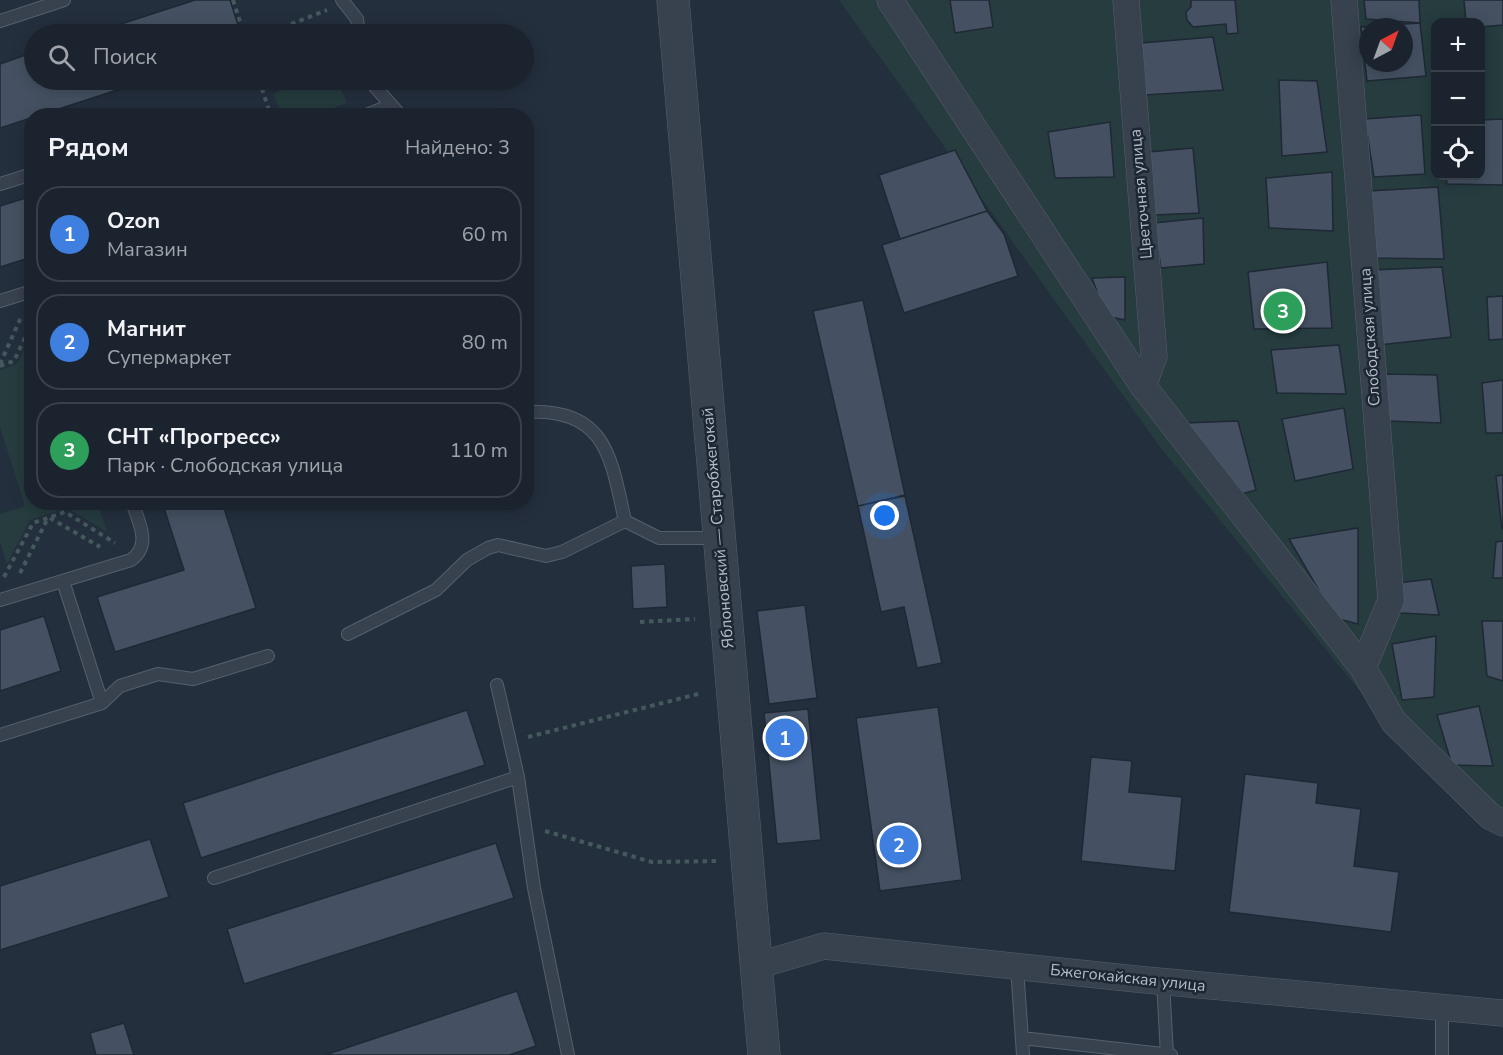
<!DOCTYPE html>
<html lang="ru">
<head>
<meta charset="utf-8">
<style>
	:root { --surface:#1b232e; --page:#242b36; --text:#f1f3f6; --muted:#a0a4aa; --line:#39404a; --accent:#db2777 }
	body { margin:0; font-family:"Nunito Sans",sans-serif; background:var(--page); color:var(--text) }
	.controls { position:absolute; right:18px; top:18px; display:grid; overflow:hidden; border-radius:12px; box-shadow:0 3px 15px #0003 }
	.controls button { width:54px; height:54px; display:grid; place-items:center; padding:0; border:0; border-bottom:2px solid var(--line); background:var(--surface); color:var(--text); font:30px sans-serif }
	.compass { position:absolute; left:1359px; top:18px; width:54px; height:54px; border-radius:50%; background:var(--surface); box-shadow:0 3px 15px #0003; rotate:41deg }
	.you { position:absolute; left:885px; top:516px; width:21px; height:21px; margin:-15px; border:4px solid #fff; border-radius:50%; background:#1a73e8; box-shadow:0 0 0 9px #1a73e833 }
	.badge { display:grid; place-items:center; width:39px; height:39px; border-radius:50%; background:var(--accent); color:#fff; font-size:20px; font-weight:700 }
	.pin { position:absolute; translate:-50% -50%; border:3px solid #fff; box-shadow:0 2px 6px #0006 }
	.list { margin:0; padding:0; list-style:none }
	h2 { display:flex; justify-content:space-between; align-items:center; height:78px; margin:0; padding:0 24px; font-size:26px }
	h2 small { font-size:20px; font-weight:400; color:var(--muted) }
	.list li { display:grid; grid-template-columns:39px 1fr auto; gap:18px; align-items:center; box-sizing:border-box; height:96px; margin:0 12px 12px; padding:0 12px; border:2px solid var(--line); border-radius:24px }
	.list b { display:block; font-size:22px; white-space:nowrap }
	.list p { margin:0; font-size:20px; white-space:nowrap; color:var(--muted) }
	.list em { font-size:20px; font-style:normal; color:var(--muted) }
	.icon { flex:none; width:33px; height:33px; fill:none; stroke:currentColor; stroke-width:2; stroke-linecap:round; stroke-linejoin:round }
	.map { position:relative; flex:none; width:1503px; height:1055px; overflow:hidden }
	.search { position:absolute; background:var(--surface); box-shadow:0 3px 15px #0003; left:24px; top:24px; width:510px; height:66px; display:flex; align-items:center; gap:15px; box-sizing:border-box; padding:0 21px; border-radius:33px; color:var(--muted); font-size:22px }
	.panel { position:absolute; background:var(--surface); box-shadow:0 3px 15px #0003; left:24px; top:108px; width:510px; height:402px; border-radius:24px }
	.map>svg:first-child { display:block }
	.green { fill:#263c3f; fill-rule:evenodd }
	.building { fill:#455162; stroke:#1f2835; stroke-width:1.5; fill-rule:evenodd }
	.lines { fill:none; stroke-linecap:round; stroke-linejoin:round }
	.service-casing { stroke:#565f6c; stroke-width:14 }
	.minor-casing { stroke:#565f6c; stroke-width:27 }
	.tertiary-casing { stroke:#565f6c; stroke-width:33 }
	.path { stroke:#44595c; stroke-width:4; stroke-dasharray:4.5 4.5; stroke-linecap:butt }
	.service { stroke:#38414e; stroke-width:12 }
	.minor { stroke:#38414e; stroke-width:26 }
	.tertiary { stroke:#38414e; stroke-width:32 }
	.labels { text-anchor:middle; dominant-baseline:central; stroke-width:5; stroke-linejoin:round; paint-order:stroke }
	.street-label { font-size:16px; fill:#b4bcc9; stroke:#1d2633 }
</style>
</head>
<body>
<div class="map">
<svg width="1503" height="1055" viewBox="0 0 1503 1055">
	<rect width="100%" height="100%" fill="#242f3e"/>
	<path class="green" d="M839,0H1503V830L1391,729L1160,447ZM1436,22H1480V176H1436ZM1368,27H1404V63H1368Z
		M308,80H337L347,103L314,115H282L273,94Z
		M31,333L32,502L98,503L107,532L67,508L30,520L7,564L0,542V514L25,506L0,427V370L17,364Z"/>
	<path class="building" d="M195,0H230L241,34H90Z
		M950,0H989L993,27L955,33Z
		M1191,0H1235L1238,33L1227,34L1226,24L1193,27L1187,20L1186,12L1191,7Z
		M1364,0H1419L1420,23L1366,19Z
		M1464,0H1503V25L1480,27V22H1466Z
		M1420,23L1426,76L1367,81L1361,27ZM1368,27H1404V63H1368Z
		M1213,37L1223,90L1145,95L1141,43Z
		M34,52V80H148L0,128V64Z
		M1279,80L1317,81L1327,152L1282,156Z
		M1421,115L1425,174L1374,177L1365,119Z
		M1503,119V185L1447,184L1446,176H1480V120Z
		M1110,122L1114,177L1055,178L1048,132Z
		M1193,148L1199,213L1154,215L1148,152Z
		M955,150L987,211L900,239L879,175Z
		M1332,172L1333,231L1269,228L1266,178Z
		M1438,187L1444,259L1374,258L1369,191Z
		M32,196V257L0,267V206Z
		M987,211L1004,234L1018,276L904,313L882,245Z
		M1203,218L1204,264L1161,268L1154,223Z
		M1327,262L1332,328L1254,329L1248,272Z
		M1442,267L1451,337L1379,345L1373,270Z
		M1125,277V320L1106,316L1092,278Z
		M1503,296V339L1489,340L1487,297Z
		M863,300L905,495L858,506L813,311Z
		M1339,345L1346,394L1277,393L1271,350Z
		M1385,374L1437,375L1441,423L1389,421Z
		M1503,380V433H1486L1482,383Z
		M1344,408L1353,469L1295,481L1282,419Z
		M1238,421L1256,490L1238,495L1184,423Z
		M1503,475V529H1502L1496,476Z
		M905,496L942,663L917,668L904,607L881,612L858,506Z
		M162,502H222L256,608L115,652L97,597L184,570Z
		M1358,528V624L1335,618L1289,539Z
		M1503,541V578H1493L1496,542Z
		M665,564L667,607L633,609L631,566Z
		M1431,579L1439,615L1400,613L1398,583Z
		M805,605L817,698L769,704L757,611Z
		M44,616L61,671L0,691V630Z
		M1482,621H1503V681L1487,676Z
		M1436,636L1434,697L1402,700L1392,644Z
		M1479,706L1493,766L1452,765L1437,715Z
		M938,707L962,880L880,891L856,718Z
		M808,709L821,840L777,844L764,713Z
		M467,710L485,765L201,858L183,803Z
		M1091,757L1132,761L1129,792L1182,797L1175,871L1081,861Z
		M1245,774L1318,783L1316,803L1361,809L1354,866L1399,872L1391,932L1229,912Z
		M150,839L169,897L0,950V886Z
		M496,843L514,898L244,984L227,929Z
		M517,991L536,1046L509,1055H325Z
		M124,1023L134,1055H96L90,1033Z"/>
	<g class="lines">
		<defs>
			<path id="service" d="M342,0L357,19L359,34
				M0,21L64,0
				M369,80L401,116
				M364,116L391,105
				M0,184L32,174
				M0,301L32,291
				M526,412C607,408 611,458 625,521
				M63,581L102,703
				M0,600L131,560C152,545 139,523 132,502
				M348,634L436,590L467,560L488,548L498,545L546,556L562,552L625,521L659,538H718
				M497,685L518,777L534,888L568,1055
				M0,735L102,703L120,686L158,674L193,679L268,656
				M214,878L518,777
				M1017,967L1023,1055
				M1163,982L1167,1055
				M1022,1038L1171,1055
				M1442,1055V1007"/>
			<path id="minor" d="M890,0L1143,386L1363,668L1394,722L1491,817L1503,823
				M1126,0L1154,356L1143,386
				M1344,0L1391,600L1363,668
				M756,966L824,946L1136,979L1503,1013"/>
			<path id="tertiary" d="M673,0L764,1055"/>
		</defs>
		<use href="#service" class="service-casing"/>
		<use href="#minor" class="minor-casing"/>
		<use href="#tertiary" class="tertiary-casing"/>
		<path class="path" d="M233,0L244,34
			M266,34L327,10
			M259,80L271,116
			M0,364L22,315
			M0,366L14,361L32,323
			M50,518L100,547
			M20,573L48,518
			M4,577L33,523L65,512L115,543
			M640,622L695,619
			M528,737L702,693
			M545,831L652,862L719,861"/>
		<use href="#service" class="service"/>
		<use href="#minor" class="minor"/>
		<use href="#tertiary" class="tertiary"/>
	</g>
	<g class="labels">
		<g class="street-label">
			<text transform="translate(1141 194) rotate(-95)">Цветочная улица</text>
			<text transform="translate(1370 337) rotate(-94)">Слободская улица</text>
			<text transform="translate(718 528) rotate(-95)">Яблоновский — Старобжегокай</text>
			<text transform="translate(1128 978) rotate(6)">Бжегокайская улица</text>
		</g>
	</g>
</svg>
<div class="controls">
<button>+</button>
<button>−</button>
<button><svg class="icon" aria-label="locate" viewBox="0 0 24 24"><circle cx="12" cy="12" r="6"/><path d="M12 2v4M12 18v4M2 12h4M18 12h4"/></svg></button>
</div>
<svg class="compass" viewBox="-18 -18 36 36"><path d="M0-13l5 13h-10z" fill="#e53935"/><path d="M0 13l5-13h-10z" fill="#a0a4aa"/></svg>
<div class="you"></div>
<div class="pin badge" style="left:785px;top:738px;background:#3f7fe0">1</div>
<div class="pin badge" style="left:899px;top:845px;background:#3f7fe0">2</div>
<div class="pin badge" style="left:1283px;top:311px;background:#2e9e5b">3</div>
<div class="search"><svg class="icon" aria-label="search" viewBox="0 0 24 24"><circle cx="10" cy="10" r="6"/><path d="M15 15l6 6"/></svg>Поиск</div>
<section class="panel">
<h2>Рядом<small>Найдено: 3</small></h2>
<ul class="list">
<li><span class="badge" style="background:#3f7fe0">1</span><div><b>Ozon</b><p>Магазин</p></div><em>60 m</em></li>
<li><span class="badge" style="background:#3f7fe0">2</span><div><b>Магнит</b><p>Супермаркет</p></div><em>80 m</em></li>
<li><span class="badge" style="background:#2e9e5b">3</span><div><b>СНТ «Прогресс»</b><p>Парк · Слободская улица</p></div><em>110 m</em></li>
</ul>
</section>
</div>
</body>
</html>
